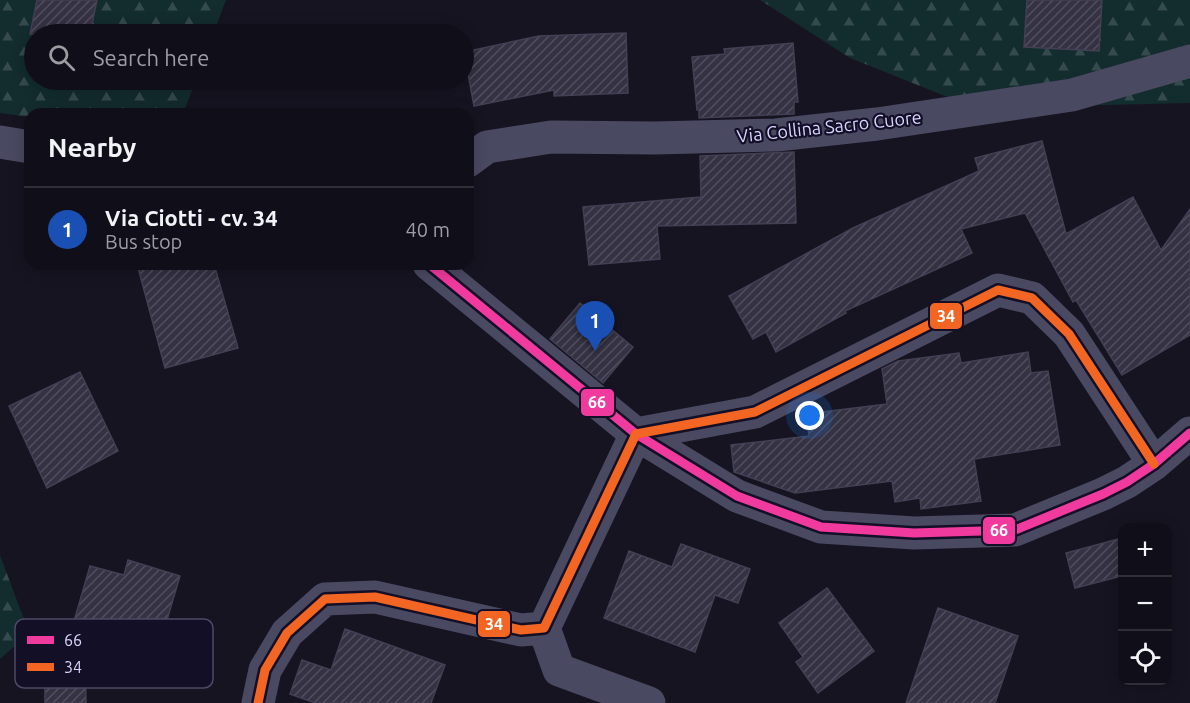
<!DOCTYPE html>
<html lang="en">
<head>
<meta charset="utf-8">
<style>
	:root { --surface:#100f19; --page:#191822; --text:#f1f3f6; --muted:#9c9ca2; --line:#302f38; --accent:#0b8043 }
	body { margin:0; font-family:Ubuntu,sans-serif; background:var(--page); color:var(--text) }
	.controls { position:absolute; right:18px; bottom:18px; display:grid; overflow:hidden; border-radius:12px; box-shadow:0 3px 15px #0003 }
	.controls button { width:54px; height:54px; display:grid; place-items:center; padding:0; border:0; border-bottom:2px solid var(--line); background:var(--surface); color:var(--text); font:30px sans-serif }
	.you { position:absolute; left:810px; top:416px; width:21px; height:21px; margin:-15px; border:4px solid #fff; border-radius:50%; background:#1a73e8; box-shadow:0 0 0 9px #1a73e833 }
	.badge { display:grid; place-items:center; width:39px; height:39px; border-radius:50%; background:var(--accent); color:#fff; font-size:20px; font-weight:700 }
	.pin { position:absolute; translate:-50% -50px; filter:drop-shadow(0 2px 3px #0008) }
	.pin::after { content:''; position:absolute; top:32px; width:21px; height:18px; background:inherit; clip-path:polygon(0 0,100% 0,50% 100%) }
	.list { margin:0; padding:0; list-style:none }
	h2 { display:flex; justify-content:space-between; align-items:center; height:78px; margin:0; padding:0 24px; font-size:26px }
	h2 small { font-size:20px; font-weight:400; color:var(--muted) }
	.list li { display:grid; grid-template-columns:39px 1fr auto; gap:18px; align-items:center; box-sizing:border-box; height:84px; padding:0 24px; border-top:2px solid var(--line) }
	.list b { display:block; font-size:22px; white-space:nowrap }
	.list p { margin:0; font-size:20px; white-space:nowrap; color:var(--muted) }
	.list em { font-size:20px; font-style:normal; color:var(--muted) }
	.icon { flex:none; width:33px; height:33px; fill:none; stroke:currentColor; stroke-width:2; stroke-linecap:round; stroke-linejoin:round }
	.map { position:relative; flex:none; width:1190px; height:703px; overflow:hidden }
	.search { position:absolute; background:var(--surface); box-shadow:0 3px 15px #0003; left:24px; top:24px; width:450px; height:66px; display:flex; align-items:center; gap:15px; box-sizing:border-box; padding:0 21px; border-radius:33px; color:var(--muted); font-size:22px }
	.panel { position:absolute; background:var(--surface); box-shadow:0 3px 15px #0003; left:24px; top:108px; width:450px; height:162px; border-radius:18px }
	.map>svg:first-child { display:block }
	.forest { fill:url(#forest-firs) }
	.building { fill:url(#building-hatch); stroke:#433f54; stroke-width:1.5 }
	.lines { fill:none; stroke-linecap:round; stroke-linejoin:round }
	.minor { stroke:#4a4962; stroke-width:33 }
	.bus-1-casing { stroke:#130f26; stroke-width:14 }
	.bus-2-casing { stroke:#130f26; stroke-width:14 }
	.bus-1 { stroke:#f13a9d; stroke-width:9 }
	.bus-2 { stroke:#f26522; stroke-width:9 }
	.labels { text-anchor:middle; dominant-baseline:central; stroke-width:4.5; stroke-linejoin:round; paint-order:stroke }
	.street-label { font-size:18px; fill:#d9d4ff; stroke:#130f26 }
	.key { fill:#130f26; stroke:#4e4a67; stroke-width:1.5 }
	.key-label { font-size:16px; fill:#d9d4ff }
	.line-badge { stroke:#130f26; stroke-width:2 }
	.badge-label { font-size:16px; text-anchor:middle; font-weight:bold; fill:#fff }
</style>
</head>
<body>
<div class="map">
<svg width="1190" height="703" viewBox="0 0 1190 703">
	<defs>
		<pattern id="forest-firs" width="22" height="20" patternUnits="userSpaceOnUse" patternTransform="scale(1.5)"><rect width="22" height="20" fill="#132c2d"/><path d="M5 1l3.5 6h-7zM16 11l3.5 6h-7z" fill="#354a4c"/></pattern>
		<pattern id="building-hatch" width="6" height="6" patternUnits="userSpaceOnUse" patternTransform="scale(1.5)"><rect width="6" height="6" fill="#343243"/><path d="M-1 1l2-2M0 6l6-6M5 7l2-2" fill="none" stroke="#514f5f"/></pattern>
	</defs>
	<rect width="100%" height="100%" fill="#161421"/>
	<path class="forest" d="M0,0H226L213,34H34V80H196L183,114H30V117L0,113Z
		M760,0H1190V103L975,108L850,58Z
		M0,555L29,633L0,659Z"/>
	<path class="building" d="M37,0H97L90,34H30Z
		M1027,0H1102L1099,51L1024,47Z
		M626,33L628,93L554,96V90L474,106L464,52L539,36Z
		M793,43L798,102H794V114L699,118V110H697L692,57L725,54L724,49Z
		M1042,141L1066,234L1133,197L1161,250L1190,209V335L1122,375L1076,300L1073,302L1025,213L961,229L972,253L845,311L846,313L776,352L766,332L753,339L729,296L853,228L979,171L975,158Z
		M794,152L796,223L657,226L660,259L589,265L583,207L701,197L700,156Z
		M137,264H214L238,348L165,368Z
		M580,303L633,347L603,383L550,339Z
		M1028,352L1031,373L1048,371L1060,445L974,459L981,501L921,509L920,498L895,502L892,481L795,493L734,472L731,445L809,436L806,414L887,404L882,369L898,361L959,353L961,363Z
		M80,372L118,451L47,488L9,406Z
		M1122,538V576L1075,588L1066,553Z
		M681,544L750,569L738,603L715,595L695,652L604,618L629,551L672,567Z
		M128,560L180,576L167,620L181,624L166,671L85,647L86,703H45V682L53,666H61L90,566L124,575Z
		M827,588L874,651L818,693L796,662L803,657L779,623Z
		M938,608L1018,636L995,703H906Z
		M345,629L445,665L431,703H315L290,694L302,660L331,670Z"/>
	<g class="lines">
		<path class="minor" d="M0,142L30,147
			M468,161L487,147L551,137L655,138L776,135L877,124L1072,95L1190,61
			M429,264L636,434L737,496L821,527L914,533L1015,530L1103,494L1127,482L1154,464L1190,433
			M544,628L559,670L649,703
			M258,703L265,670L287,633L325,599L375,597L521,630L544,628L636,434L755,412L998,290L1032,298L1069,334L1154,464"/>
		<defs>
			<path id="bus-1" d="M429,264L636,434L737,496L821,527L914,533L1015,530L1103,494L1127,482L1154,464L1190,433"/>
			<path id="bus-2" d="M258,703L265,670L287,633L325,599L375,597L521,630L544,628L636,434L755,412L998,290L1032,298L1069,334L1154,464"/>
		</defs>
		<use href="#bus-1" class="bus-1-casing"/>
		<use href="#bus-2" class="bus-2-casing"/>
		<use href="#bus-1" class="bus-1"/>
		<use href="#bus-2" class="bus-2"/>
	</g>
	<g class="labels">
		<g class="street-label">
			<text transform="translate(829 126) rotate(-6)">Via Collina Sacro Cuore</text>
		</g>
	</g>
	<rect x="15" y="619" width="198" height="69" rx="9" class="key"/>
	<rect x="27" y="636" width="27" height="8" fill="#f13a9d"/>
	<rect x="27" y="663" width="27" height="8" fill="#f26522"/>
	<g class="key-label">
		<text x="64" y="646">66</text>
		<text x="64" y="673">34</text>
	</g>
	<g class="line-badge">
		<rect x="929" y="302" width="34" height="28" rx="6" fill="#f26522"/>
		<rect x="580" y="388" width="35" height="29" rx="6" fill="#f13a9d"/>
		<rect x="982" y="516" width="34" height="29" rx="6" fill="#f13a9d"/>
		<rect x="477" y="610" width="34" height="28" rx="6" fill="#f26522"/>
	</g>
	<g class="badge-label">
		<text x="946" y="322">34</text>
		<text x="597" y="408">66</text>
		<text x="999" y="536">66</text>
		<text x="494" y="630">34</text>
	</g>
</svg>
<div class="controls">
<button>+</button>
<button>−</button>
<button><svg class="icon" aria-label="locate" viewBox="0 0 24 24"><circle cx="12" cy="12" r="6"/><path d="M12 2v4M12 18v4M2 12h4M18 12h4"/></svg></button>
</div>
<div class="you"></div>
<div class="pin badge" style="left:595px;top:351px;background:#1a4fb4">1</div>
<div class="search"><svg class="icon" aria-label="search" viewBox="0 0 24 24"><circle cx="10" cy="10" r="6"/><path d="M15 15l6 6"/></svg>Search here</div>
<section class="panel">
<h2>Nearby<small></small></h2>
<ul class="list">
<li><span class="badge" style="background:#1a4fb4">1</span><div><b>Via Ciotti - cv. 34</b><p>Bus stop</p></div><em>40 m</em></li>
</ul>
</section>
</div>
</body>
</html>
